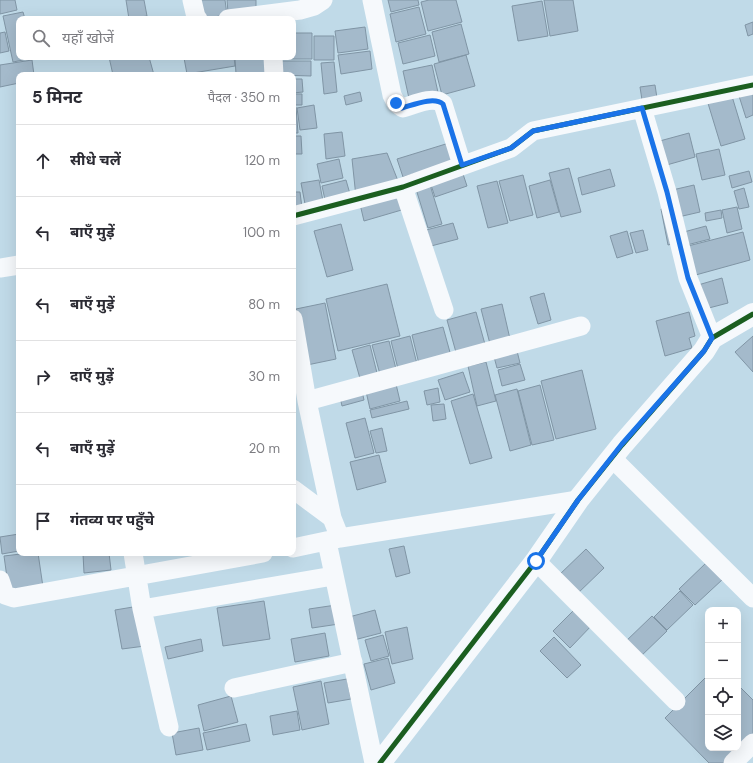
<!DOCTYPE html>
<html lang="hi">
<head>
<meta charset="utf-8">
<style>
	:root { --surface:#fff; --page:#f7f7f7; --text:#2b2b33; --muted:#7c7c81; --line:#e1e1e2 }
	body { margin:0; font-family:"DM Sans","Noto Sans Devanagari",sans-serif; background:var(--page); color:var(--text) }
	.controls { position:absolute; right:12px; bottom:12px; display:grid; overflow:hidden; border-radius:8px; box-shadow:0 4px 16px #0002 }
	.controls button { width:36px; height:36px; display:grid; place-items:center; padding:0; border:0; border-bottom:1px solid var(--line); background:var(--surface); color:var(--text); font:20px sans-serif }
	.stop { position:absolute; width:12px; height:12px; margin:-9px; border:3px solid #1a73e8; border-radius:50%; background:#fff }
	.stop.end { background:#1a73e8; border-color:#fff; box-shadow:0 1px 4px #0008 }
	.list { margin:0; padding:0; list-style:none }
	h2 { display:flex; justify-content:space-between; align-items:center; height:52px; margin:0; padding:0 16px; font-size:17px }
	h2 small { font-size:13px; font-weight:400; color:var(--muted) }
	.list li { display:grid; grid-template-columns:26px 1fr auto; gap:12px; align-items:center; box-sizing:border-box; height:72px; padding:0 16px; border-top:1px solid var(--line) }
	.list b { display:block; font-size:15px; white-space:nowrap }
	.list em { font-size:13px; font-style:normal; color:var(--muted) }
	.icon { flex:none; width:22px; height:22px; fill:none; stroke:currentColor; stroke-width:2; stroke-linecap:round; stroke-linejoin:round }
	.map { position:relative; flex:none; width:753px; height:763px; overflow:hidden }
	.search { position:absolute; background:var(--surface); box-shadow:0 4px 16px #0002; left:16px; top:16px; width:280px; height:44px; display:flex; align-items:center; gap:10px; box-sizing:border-box; padding:0 14px; border-radius:8px; color:var(--muted); font-size:15px }
	.panel { position:absolute; background:var(--surface); box-shadow:0 4px 16px #0002; left:16px; top:72px; width:280px; height:484px; border-radius:8px }
	.map>svg:first-child { display:block }
	.building { fill:#a4bacb; stroke:#8095a5 }
	.lines { fill:none; stroke-linecap:round; stroke-linejoin:round }
	.minor { stroke:#f6f9fc; stroke-width:19 }
	.tertiary { stroke:#f6f9fc; stroke-width:22 }
	.cycleway-casing { stroke:#f1f9fd; stroke-width:8 }
	.cycleway { stroke:#1b5e20; stroke-width:5 }
	.route { stroke:#1a73e8; stroke-width:5 }
</style>
</head>
<body>
<div class="map">
<svg width="753" height="763" viewBox="0 0 753 763">
	<rect width="100%" height="100%" fill="#c0dae8"/>
	<path class="building" d="M0,0H15L17,10L0,14Z
		M126,0H144L147,16L129,19Z
		M197,0H225L227,15L199,19Z
		M227,0H256V10L228,12Z
		M388,0H418L419,5L391,12Z
		M429,0H456L462,22L428,31L421,2Z
		M544,0H573L578,31L550,36Z
		M542,1L548,36L518,41L512,6Z
		M419,7L426,34L396,42L390,14Z
		M23,12L25,19H19V57L33,58L13,62L3,16Z
		M753,22V34L748,36L745,25Z
		M461,24L469,54L439,62L432,32Z
		M365,27L368,49L338,53L335,31Z
		M5,32L9,51L0,53V33Z
		M293,33H312V59H278V57H293Z
		M430,35L435,56L403,64L398,43Z
		M314,36H334V60H314Z
		M370,51L372,69L341,74L338,55Z
		M466,55L475,86L442,95L434,64Z
		M109,57H149L154,75H113Z
		M191,57H234L235,66L187,74L184,58Z
		M265,57L266,73L236,74L235,58Z
		M32,60L34,75H19V83L0,87V65Z
		M279,61H311V76L279,75Z
		M334,62L337,92L324,94L321,63Z
		M432,65L439,97L410,103L403,71Z
		M293,79H302L303,92L293,93Z
		M655,85L657,98L642,100L640,87Z
		M753,91V115L746,118L739,96Z
		M360,92L362,101L346,105L344,96Z
		M731,93L745,139L721,146L707,100Z
		M293,94H302V105H293Z
		M314,105L317,128L300,130L297,108Z
		M296,107L298,133H293V108Z
		M342,132L345,156L326,159L324,134Z
		M689,133L695,157L663,166L656,142Z
		M293,136H301L302,154H293Z
		M449,143L455,162L403,177L397,159Z
		M719,149L725,175L702,180L696,154Z
		M387,153L400,186L356,197L352,159Z
		M339,159L343,178L321,183L317,164Z
		M569,168L581,212L561,217L549,173Z
		M610,169L615,186L582,195L578,178Z
		M462,171L467,186L435,197L430,182Z
		M749,171L752,182L732,188L729,176Z
		M523,175L533,215L510,221L499,181Z
		M319,180L323,201L305,204L301,183Z
		M346,180L350,194L325,200L322,186Z
		M550,180L559,212L537,218L529,186Z
		M497,181L508,223L488,228L477,186Z
		M430,185L442,224L428,228L416,189Z
		M694,185L700,212L674,218L668,191Z
		M744,188L749,207L739,209L734,191Z
		M293,192H300L302,208L293,209Z
		M402,197L405,209L364,221L359,200Z
		M737,207L742,229L727,233L722,210Z
		M669,208L676,243L668,245L661,209Z
		M721,210L722,218L706,221L705,213Z
		M453,223L458,239L431,246L426,230Z
		M341,224L353,270L327,277L314,231Z
		M706,226L710,239L683,246L680,233Z
		M643,230L648,250L636,253L630,233Z
		M627,231L633,253L617,258L610,236Z
		M743,232L750,260L692,276L684,247Z
		M722,278L728,303L705,309L698,285Z
		M387,284L400,336L338,351L326,299Z
		M544,293L551,320L538,324L530,297Z
		M325,303L336,359L307,365L296,309Z
		M502,304L510,339L490,344L481,309Z
		M476,312L486,348L457,356L447,320Z
		M689,312L695,336L689,338L692,348L665,356L656,321Z
		M443,327L451,356L419,364L412,335Z
		M410,336L418,368L399,373L391,341Z
		M753,336V372L735,352Z
		M389,341L397,373L381,378L372,345Z
		M370,345L378,377L361,382L352,350Z
		M516,347L520,363L497,368L493,353Z
		M486,362L496,401L477,406L468,366Z
		M520,364L525,380L502,386L498,370Z
		M582,370L596,429L556,439L541,381Z
		M463,372L470,392L445,400L438,380Z
		M395,380L400,401L370,409L365,387Z
		M540,385L554,440L532,445L518,391Z
		M438,388L440,402L427,405L424,391Z
		M517,389L531,445L510,451L495,395Z
		M362,391L364,400L342,406L340,397Z
		M473,394L492,458L470,464L451,401Z
		M407,401L409,409L372,418L370,410Z
		M444,404L446,419L433,421L431,405Z
		M365,418L374,453L355,458L346,423Z
		M382,428L387,451L376,453L370,431Z
		M379,455L386,482L357,490L350,462Z
		M19,534V551L2,554L0,537Z
		M404,546L410,573L396,577L389,549Z
		M586,549L604,568L576,595L558,576Z
		M29,553H38L43,587L9,592L4,556Z
		M109,553L111,570L84,573L83,554Z
		M707,562L723,579L695,605L679,589Z
		M680,591L693,605L667,630L654,617Z
		M264,601L270,639L223,646L217,608Z
		M336,605L339,624L312,628L309,609Z
		M139,606L145,646L122,649L115,610Z
		M578,606L594,623L570,648L553,631Z
		M375,610L381,633L354,640L349,617Z
		M652,616L667,631L639,658L624,643Z
		M407,627L413,659L392,664L385,632Z
		M325,633L329,656L295,662L291,639Z
		M383,635L389,656L371,661L365,640Z
		M554,637L581,665L567,678L540,651Z
		M201,639L203,651L168,659L165,647Z
		M388,658L395,683L371,690L364,664Z
		M708,675V748H738V685L753,700V735L724,763H709L665,718Z
		M347,679L351,699L328,703L324,683Z
		M321,681L329,724L302,730L293,687Z
		M231,696L238,722L204,731L198,705Z
		M297,711L300,730L273,735L270,716Z
		M246,724L250,741L207,750L203,733Z
		M199,728L203,750L176,755L172,733Z"/>
	<g class="lines">
		<path class="minor" d="M192,0L196,17L198,19
			M372,0L392,95L396,103L403,108C413,105 434,95 443,104L462,165
			M228,19L300,10L314,6L323,0
			M273,57L274,75
			M642,108L667,192L688,278L712,338
			M403,187L444,310
			M293,216L403,187L511,148L533,131L753,85
			M0,268L19,265
			M293,319L307,401L332,518L340,538
			M307,401L581,326
			M612,458L753,598
			M293,489L332,518
			M327,542L374,763
			M293,548L340,538L578,500
			M133,553L142,609L169,727
			M536,561L676,701
			M0,580L5,595L14,598L263,553
			M142,609L333,576
			M234,688L353,662
			M733,763L753,743"/>
		<path class="tertiary" d="M380,763L536,561L578,500L622,445L704,351L712,338L753,314"/>
		<defs>
			<path id="cycleway" d="M293,216L403,187L511,148L533,131L753,85
				M380,763L536,561L578,500L622,445L704,351L712,338L753,314"/>
		</defs>
		<use href="#cycleway" class="cycleway-casing"/>
		<use href="#cycleway" class="cycleway"/>
	</g>
	<g class="lines">
		<path class="route" d="M396,103L402,108C413,105 434,96 443,104L462,165L511,148L533,131L642,108L667,192L688,278L712,338L704,351L622,444L578,500L536,561"/>
	</g>
</svg>
<div class="controls">
<button>+</button>
<button>−</button>
<button><svg class="icon" aria-label="locate" viewBox="0 0 24 24"><circle cx="12" cy="12" r="6"/><path d="M12 2v4M12 18v4M2 12h4M18 12h4"/></svg></button>
<button><svg class="icon" aria-label="layers" viewBox="0 0 24 24"><path d="M12 4l9 5-9 5-9-5zM3 14l9 5 9-5"/></svg></button>
</div>
<div class="stop" style="left:536px;top:561px"></div>
<div class="stop end" style="left:396px;top:103px"></div>
<div class="search"><svg class="icon" aria-label="search" viewBox="0 0 24 24"><circle cx="10" cy="10" r="6"/><path d="M15 15l6 6"/></svg>यहाँ खोजें</div>
<section class="panel">
<h2>5 मिनट<small>पैदल · 350 m</small></h2>
<ul class="list">
<li><svg class="icon" aria-label="ahead" viewBox="0 0 24 24"><path d="M12 20V5M6 11l6-6 6 6"/></svg><div><b>सीधे चलें</b></div><em>120 m</em></li>
<li><svg class="icon" aria-label="left" viewBox="0 0 24 24"><path d="M17 20v-9H6M10 6l-5 5 5 5"/></svg><div><b>बाएँ मुड़ें</b></div><em>100 m</em></li>
<li><svg class="icon" aria-label="left" viewBox="0 0 24 24"><path d="M17 20v-9H6M10 6l-5 5 5 5"/></svg><div><b>बाएँ मुड़ें</b></div><em>80 m</em></li>
<li><svg class="icon" aria-label="right" viewBox="0 0 24 24"><path d="M7 20v-9h11M14 6l5 5-5 5"/></svg><div><b>दाएँ मुड़ें</b></div><em>30 m</em></li>
<li><svg class="icon" aria-label="left" viewBox="0 0 24 24"><path d="M17 20v-9H6M10 6l-5 5 5 5"/></svg><div><b>बाएँ मुड़ें</b></div><em>20 m</em></li>
<li><svg class="icon" aria-label="arrive" viewBox="0 0 24 24"><path d="M6 21V4h12l-3 4 3 4H6"/></svg><div><b>गंतव्य पर पहुँचे</b></div></li>
</ul>
</section>
</div>
</body>
</html>
